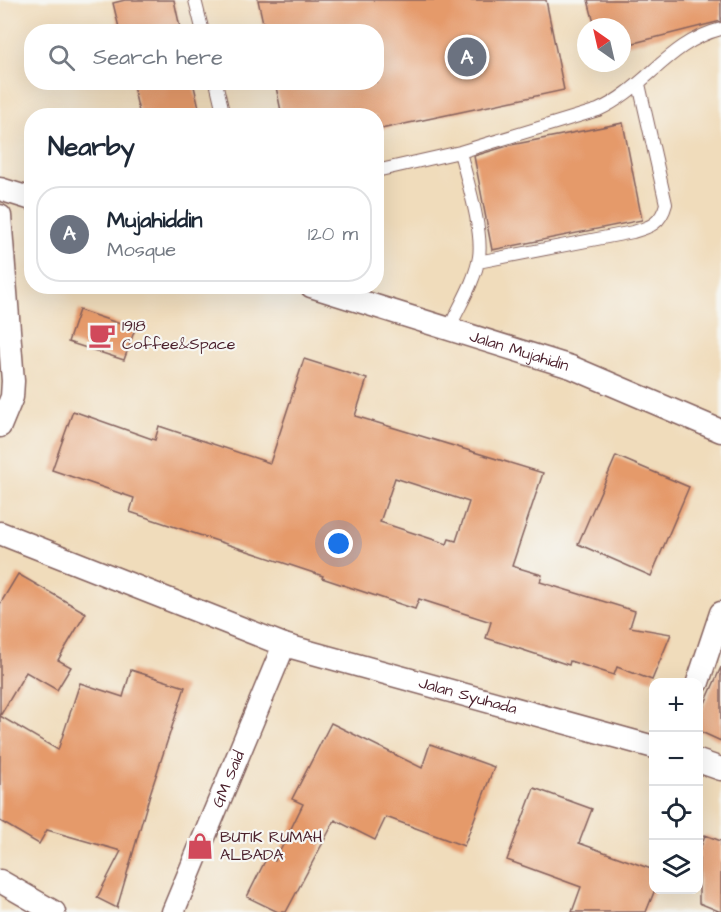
<!DOCTYPE html>
<html lang="en">
<head>
<meta charset="utf-8">
<style>
	:root { --surface:#fff; --page:#f2f2f3; --text:#1f2937; --muted:#747a83; --line:#e0e1e3; --accent:#d1495b }
	body { margin:0; font-family:"Architects Daughter",sans-serif; background:var(--page); color:var(--text) }
	.controls { position:absolute; right:18px; bottom:18px; display:grid; overflow:hidden; border-radius:12px; box-shadow:0 6px 24px #0002 }
	.controls button { width:54px; height:54px; display:grid; place-items:center; padding:0; border:0; border-bottom:2px solid var(--line); background:var(--surface); color:var(--text); font:30px sans-serif }
	.compass { position:absolute; left:577px; top:18px; width:54px; height:54px; border-radius:50%; background:var(--surface); box-shadow:0 6px 24px #0002; rotate:326deg }
	.you { position:absolute; left:339px; top:544px; width:21px; height:21px; margin:-15px; border:4px solid #fff; border-radius:50%; background:#1a73e8; box-shadow:0 0 0 9px #1a73e833 }
	.badge { display:grid; place-items:center; width:39px; height:39px; border-radius:50%; background:var(--accent); color:#fff; font-size:20px; font-weight:700 }
	.pin { position:absolute; translate:-50% -50%; border:3px solid #fff; box-shadow:0 2px 6px #0006 }
	.list { margin:0; padding:0; list-style:none }
	h2 { display:flex; justify-content:space-between; align-items:center; height:78px; margin:0; padding:0 24px; font-size:26px }
	h2 small { font-size:20px; font-weight:400; color:var(--muted) }
	.list li { display:grid; grid-template-columns:39px 1fr auto; gap:18px; align-items:center; box-sizing:border-box; height:96px; margin:0 12px 12px; padding:0 12px; border:2px solid var(--line); border-radius:24px }
	.list b { display:block; font-size:22px; white-space:nowrap }
	.list p { margin:0; font-size:20px; white-space:nowrap; color:var(--muted) }
	.list em { font-size:20px; font-style:normal; color:var(--muted) }
	.icon { flex:none; width:33px; height:33px; fill:none; stroke:currentColor; stroke-width:2; stroke-linecap:round; stroke-linejoin:round }
	.map { position:relative; flex:none; width:721px; height:912px; overflow:hidden }
	.search { position:absolute; background:var(--surface); box-shadow:0 6px 24px #0002; left:24px; top:24px; width:360px; height:66px; display:flex; align-items:center; gap:15px; box-sizing:border-box; padding:0 21px; border-radius:24px; color:var(--muted); font-size:22px }
	.panel { position:absolute; background:var(--surface); box-shadow:0 6px 24px #0002; left:24px; top:108px; width:360px; height:186px; border-radius:24px }
	.map>svg:first-child { display:block }
	.building { fill:#e59a6b; fill-rule:evenodd }
	.lines { fill:none; stroke-linecap:round; stroke-linejoin:round }
	.lane-casing { stroke:#84615d; stroke-width:14 }
	.street-casing { stroke:#84615d; stroke-width:25 }
	.lane { stroke:#fff; stroke-width:12 }
	.street { stroke:#fff; stroke-width:22 }
	.labels { text-anchor:middle; dominant-baseline:central; stroke-width:4.5; stroke-linejoin:round; paint-order:stroke }
	.poi-label { font-size:16px; fill:#4a1f2b; stroke:#f6f6f2; text-anchor:start }
	.street-label { font-size:16px; fill:#4a1f2b; stroke:#f6f6f2 }
</style>
</head>
<body>
<div class="map">
<svg width="721" height="912" viewBox="0 0 721 912">
	<rect width="100%" height="100%" fill="#f6f6f2"/>
	<filter id="ink" filterUnits="userSpaceOnUse"><feTurbulence type="fractalNoise" baseFrequency=".0167" numOctaves="2"/><feDisplacementMap in="SourceGraphic" scale="12" xChannelSelector="R" yChannelSelector="G"/><feConvolveMatrix kernelMatrix="1 2 1 2 8 2 1 2 1" color-interpolation-filters="sRGB"/></filter>
	<filter id="wash" filterUnits="userSpaceOnUse"><feTurbulence type="fractalNoise" baseFrequency=".008" numOctaves="4" result="noise"/><feDisplacementMap in="SourceGraphic" scale="24" xChannelSelector="R" yChannelSelector="G"/><feGaussianBlur stdDeviation="1.35" result="paint"/><feColorMatrix in="noise" values="0 0 0 0 0 0 0 0 0 0 0 0 0 0 0 0 0 1.4 0 .05"/><feComposite in="paint" operator="in"/></filter>
	<g filter="url(#wash)">
		<rect width="100%" height="100%" fill="#f0dcbb"/>
		<g id="blocks">
			<path class="building" d="M125,0H174L181,32H120L113,3Z
				M258,0H546L564,90L376,130V116H282L275,82H376V32H265Z
				M588,0H721V21L622,46V27H595Z
				M132,82H193L201,116H140Z
				M623,123L642,220L492,250L474,156L511,145Z
				M79,310L135,329L124,360L68,342Z
				M304,359L367,379L355,416L543,473L512,566L542,575L540,582L635,611L630,627L671,634L652,680L617,667L614,675L570,661L569,665L486,638L491,622L419,599L415,609L322,578L323,576L130,512L134,498L52,470L73,411L155,440L159,426L270,463ZM395,478L469,502L456,541L449,539L447,544L380,522Z
				M616,456L689,487L651,576L578,544Z
				M18,574L86,613L58,660L71,667L57,690L26,672L0,716L58,750L80,683L123,697L131,670L185,687L150,794L117,908L97,898L121,851L47,830L39,844L0,821V604Z
				M721,667V741L699,731V717Z
				M331,723L422,768L430,744L494,767L464,846L386,817L375,840L335,820L286,912H278L247,897L267,857L275,861L303,804L292,799Z
				M534,788L592,809L579,843L654,870V892L646,912H572L581,887L507,860Z
				M705,835L721,841V912L699,903V852Z"/>
		</g>
	</g>
	<g filter="url(#ink)">
		<use href="#blocks" fill-opacity="0" stroke="#84615d" stroke-width="1.5"/>
		<g class="lines">
			<defs>
				<path id="lane" d="M195,0L203,32
					M216,82L224,116
					M376,171L460,152L598,110C645,89 669,42 721,29
					M478,262L633,232C651,227 661,223 666,204L639,84
					M449,329C459,306 475,282 479,257C483,230 467,180 460,152"/>
				<g id="street">
					<path d="M0,189L32,199"/>
					<path d="M0,216L13,381L12,397L0,426"/>
					<path id="s1" d="M311,286L571,367L721,431"/>
					<path id="s2" d="M0,533L284,645L654,747"/>
					<path d="M698,682L721,613"/>
					<path d="M698,761L721,769"/>
					<path d="M0,881L54,912"/>
					<path id="s3" d="M173,912L284,645"/>
				</g>
			</defs>
			<use href="#lane" class="lane-casing"/>
			<use href="#street" class="street-casing"/>
			<use href="#lane" class="lane"/>
			<use href="#street" class="street"/>
		</g>
	</g>
	<defs>
		<symbol id="cafe-bare" viewBox="-9 -9 18 18"><path d="M-5.5-4.5H6V0H3Q3 3.5 0 3.5H-2.5Q-5.5 3.5-5.5 0ZM3-3.2v2h1.7v-2ZM-6 4.5H4V6H-6Z" fill="#d1495b" stroke="#f6f6f2" stroke-width="2.5" paint-order="stroke"/></symbol>
		<symbol id="shop-bare" viewBox="-9 -9 18 18"><path d="M-5-2.5h2.3a2.7 3.5 0 0 1 5.4 0H5L5.5 6h-11ZM-1.5-2.5h3a1.5 2.3 0 0 0-3 0Z" fill="#d1495b" stroke="#f6f6f2" stroke-width="2.5" paint-order="stroke"/></symbol>
	</defs>
	<g fill-rule="evenodd">
		<use href="#cafe-bare" x="83" y="316" width="38" height="38"/>
		<use href="#shop-bare" x="181" y="827" width="38" height="38"/>
	</g>
	<g class="labels">
		<g class="poi-label">
			<text x="122" y="326">1918<tspan x="122" dy="18">Coffee&amp;Space</tspan></text>
			<text x="220" y="837">BUTIK RUMAH<tspan x="220" dy="18">ALBADA</tspan></text>
		</g>
		<g class="street-label">
			<text stroke="none"><textPath href="#s1" startOffset="218">Jalan Mujahidin</textPath></text>
			<text stroke="none"><textPath href="#s2" startOffset="496">Jalan Syuhada</textPath></text>
			<text stroke="none"><textPath href="#s3" startOffset="144">GM Said</textPath></text>
		</g>
	</g>
</svg>
<div class="controls">
<button>+</button>
<button>−</button>
<button><svg class="icon" aria-label="locate" viewBox="0 0 24 24"><circle cx="12" cy="12" r="6"/><path d="M12 2v4M12 18v4M2 12h4M18 12h4"/></svg></button>
<button><svg class="icon" aria-label="layers" viewBox="0 0 24 24"><path d="M12 4l9 5-9 5-9-5zM3 14l9 5 9-5"/></svg></button>
</div>
<svg class="compass" viewBox="-18 -18 36 36"><path d="M0-13l5 13h-10z" fill="#e53935"/><path d="M0 13l5-13h-10z" fill="#747a83"/></svg>
<div class="you"></div>
<div class="pin badge" style="left:467px;top:57px;background:#6b7280">A</div>
<div class="search"><svg class="icon" aria-label="search" viewBox="0 0 24 24"><circle cx="10" cy="10" r="6"/><path d="M15 15l6 6"/></svg>Search here</div>
<section class="panel">
<h2>Nearby<small></small></h2>
<ul class="list">
<li><span class="badge" style="background:#6b7280">A</span><div><b>Mujahiddin</b><p>Mosque</p></div><em>120 m</em></li>
</ul>
</section>
</div>
</body>
</html>
